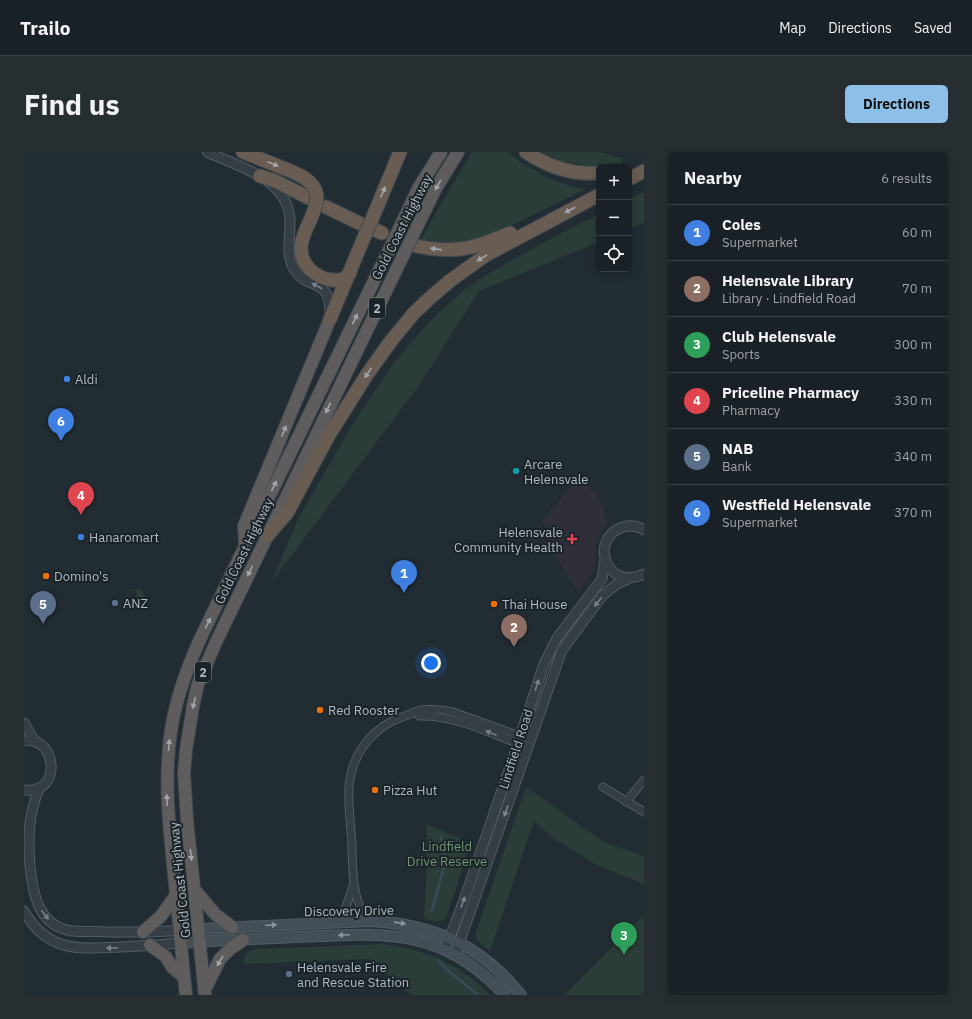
<!DOCTYPE html>
<html lang="en">
<head>
<meta charset="utf-8">
<style>
	:root { --surface:#1a2126; --page:#272e32; --text:#f1f3f6; --muted:#9fa3a7; --line:#383e43; --accent:#8cc0e9 }
	body { margin:0; font-family:"IBM Plex Sans",sans-serif; background:var(--page); color:var(--text) }
	.controls { position:absolute; right:12px; top:12px; display:grid; overflow:hidden; border-radius:6px; box-shadow:0 2px 10px #0003 }
	.controls button { width:36px; height:36px; display:grid; place-items:center; padding:0; border:0; border-bottom:1px solid var(--line); background:var(--surface); color:var(--text); font:20px sans-serif }
	.you { position:absolute; left:407px; top:511px; width:14px; height:14px; margin:-10px; border:3px solid #fff; border-radius:50%; background:#1a73e8; box-shadow:0 0 0 6px #1a73e833 }
	.badge { display:grid; place-items:center; width:26px; height:26px; border-radius:50%; background:var(--accent); color:#fff; font-size:13px; font-weight:700 }
	.pin { position:absolute; translate:-50% -33px; filter:drop-shadow(0 1px 2px #0008) }
	.pin::after { content:''; position:absolute; top:21px; width:14px; height:12px; background:inherit; clip-path:polygon(0 0,100% 0,50% 100%) }
	.list { margin:0; padding:0; list-style:none }
	h2 { display:flex; justify-content:space-between; align-items:center; height:52px; margin:0; padding:0 16px; font-size:17px }
	h2 small { font-size:13px; font-weight:400; color:var(--muted) }
	.list li { display:grid; grid-template-columns:26px 1fr auto; gap:12px; align-items:center; box-sizing:border-box; height:56px; padding:0 16px; border-top:1px solid var(--line) }
	.list b { display:block; font-size:15px; white-space:nowrap }
	.list p { margin:0; font-size:13px; white-space:nowrap; color:var(--muted) }
	.list em { font-size:13px; font-style:normal; color:var(--muted) }
	.icon { flex:none; width:22px; height:22px; fill:none; stroke:currentColor; stroke-width:2; stroke-linecap:round; stroke-linejoin:round }
	.map { position:relative; flex:none; width:620px; height:843px; overflow:hidden; border-radius:6px }
	header { display:flex; align-items:center; gap:24px; box-sizing:border-box; height:56px; padding:0 20px; background:var(--surface); border-bottom:1px solid var(--line) }
	header strong { font-size:19px }
	nav { display:flex; gap:22px; margin-inline-start:auto; font-size:14px }
	.intro { display:flex; align-items:center; justify-content:space-between; box-sizing:border-box; height:96px; padding:0 24px }
	h1 { margin:0; font-size:28px }
	.button { padding:10px 18px; border-radius:6px; background:var(--accent); color:#111; font-size:14px; font-weight:700 }
	main { display:flex; gap:24px; padding:0 24px }
	aside { flex:1; background:var(--surface); border-radius:6px; box-shadow:0 2px 10px #0003 }
	.map>svg:first-child { display:block }
	.medical { fill:#2f2f39 }
	.green { fill:#2b3d39 }
	.lines { fill:none; stroke-linecap:round; stroke-linejoin:round }
	.stream { stroke:#374b58; stroke-width:2.5 }
	.motorway-tunnel { stroke:#374148; stroke-width:13; stroke-dasharray:13 6; stroke-linecap:butt }
	.minor-casing { stroke:#525c62; stroke-width:9 }
	.tertiary-casing { stroke:#525c62; stroke-width:11 }
	.secondary-casing { stroke:#525c62; stroke-width:12 }
	.trunk-casing { stroke:#3f494f; stroke-width:14 }
	.motorway-casing { stroke:#3f494f; stroke-width:15 }
	.minor { stroke:#353e44; stroke-width:7 }
	.tertiary { stroke:#353e44; stroke-width:9 }
	.secondary { stroke:#434e56; stroke-width:10 }
	.trunk { stroke:#5e5c5c; stroke-width:12 }
	.motorway { stroke:#695c53; stroke-width:13 }
	.trunk-bridge-casing { stroke:#3f494f; stroke-width:14; stroke-linecap:butt }
	.motorway-bridge-casing { stroke:#3f494f; stroke-width:15; stroke-linecap:butt }
	.trunk-bridge { stroke:#5e5c5c; stroke-width:12 }
	.motorway-bridge { stroke:#695c53; stroke-width:13 }
	.oneway { fill:#a1a6ab }
	.oneway2 { fill:#9fa6ad }
	.oneway3 { fill:#788289 }
	.oneway4 { fill:#89949c }
	.shop-dot { fill:#3f7fe0; stroke:#1a2328; stroke-width:1.5 }
	.culture-dot { fill:#0f9aa8; stroke:#1a2328; stroke-width:1.5 }
	.health-dot { fill:#e0444e; stroke:#1a2328; stroke-width:1.5 }
	.food-dot { fill:#e8710a; stroke:#1a2328; stroke-width:1.5 }
	.service-dot { fill:#5c6f8a; stroke:#1a2328; stroke-width:1.5 }
	.labels { text-anchor:middle; dominant-baseline:central; stroke-width:4; stroke-linejoin:round; paint-order:stroke }
	.shield { fill:#1a2328; stroke:#828c93; stroke-width:1 }
	.shield-label { font-size:12px; font-weight:bold; fill:#afb9c1 }
	.street-label { font-size:13px; fill:#afb9c1; stroke:#1a2328 }
	.poi-label { font-size:13px; fill:#afb9c1; stroke:#1a2328; text-anchor:start }
	.park-label { font-size:13px; fill:#719473; stroke:#1a2328 }
</style>
</head>
<body>
<header>
<strong>Trailo</strong>
<nav><a>Map</a><a>Directions</a><a>Saved</a></nav>
</header>
<div class="intro"><h1>Find us</h1><a class="button">Directions</a></div>
<main>
<div class="map">
<svg width="620" height="843" viewBox="0 0 620 843">
	<rect width="100%" height="100%" fill="#222c33"/>
	<path class="medical" d="M554,327L574,343L576,352L579,354L583,373L579,376L571,392V417L555,440L524,393L521,374L518,368Z"/>
	<path class="green" d="M448,0H484L498,11L526,27L560,38L468,83L445,90L418,92L396,90L412,60Z
		M517,0H575L598,6V11L566,14L536,9Z
		M620,40V71L605,77V47Z
		M575,62V90L455,139L396,232L247,431L274,367L331,268L369,212L406,169L440,138L472,117L534,83Z
		M116,437C123,442 121,454 116,460L112,439H109V438Z
		M502,635L581,691L620,704V732L573,713L532,688L510,669L466,799C458,793 451,790 452,780Z
		M402,672L447,691L423,763C418,773 409,769 400,767L403,709Z
		M620,763V843H540Z
		M360,792C403,798 435,811 466,843H387L345,807L220,812C220,803 223,800 230,797Z"/>
	<g class="lines">
		<path class="stream" d="M408,758C413,735 428,706 416,684
			M414,808L421,816L454,843"/>
		<path class="motorway-tunnel" d="M364,84L392,94"/>
		<defs>
			<path id="minor" d="M395,564C434,563 468,583 504,595
				M579,635L620,660
				M602,650L620,628
				M345,769C327,748 329,720 328,694C327,675 324,655 325,636C327,602 349,574 381,564C385,563 387,562 390,560C401,556 418,557 429,560L507,588
				M309,771L322,755L329,734"/>
			<path id="tertiary" d="M183,0C215,15 266,27 266,70C266,85 262,102 269,115C282,140 306,123 306,161
				M620,378C614,374 606,373 599,375C564,386 582,440 620,422
				M0,571L11,590
				M0,589C31,582 41,642 0,638
				M15,637C4,664 4,685 6,714C9,742 14,774 48,779C60,780 73,779 85,780C108,780 131,781 155,778
				M0,759C23,801 56,797 97,795C117,794 136,793 156,791
				M421,798L439,751L487,612L520,512L533,486L578,427L581,408
				M431,803L538,498L578,444L593,432L604,427"/>
			<path id="secondary" d="M155,778L345,769C409,772 456,792 497,843
				M156,791C195,788 235,787 274,785C362,781 415,774 481,843"/>
			<path id="trunk" d="M376,75L394,37L417,0
				M391,79L412,36L434,0
				M221,391L220,374L306,167
				M171,738L191,762L208,775
				M119,780L137,764L152,743
				M126,793L142,805L148,815L160,825
				M181,837L196,807L206,797L219,788
				M162,843C158,806 155,769 151,731C146,683 140,635 146,586C150,551 162,518 177,485L365,98
				M181,843L163,668L160,621L162,598L169,554L174,532L192,490L379,104"/>
			<path id="motorway" d="M219,0L269,20L279,25
				M502,0C524,15 548,23 575,21
				M236,24L251,29L285,46
				M605,27L620,19
				M302,55L337,72
				M287,66C283,76 277,86 277,96C277,118 300,132 320,127L326,121
				M348,67L376,0
				M351,78L358,81
				M392,94C431,102 450,97 486,81
				M306,167L341,83
				M243,384L263,361L305,283L344,221L367,189L389,162L407,145L427,128L462,103L575,43"/>
		</defs>
		<use href="#minor" class="minor-casing"/>
		<use href="#tertiary" class="tertiary-casing"/>
		<use href="#secondary" class="secondary-casing"/>
		<use href="#trunk" class="trunk-casing"/>
		<use href="#motorway" class="motorway-casing"/>
		<use href="#minor" class="minor"/>
		<use href="#tertiary" class="tertiary"/>
		<use href="#secondary" class="secondary"/>
		<use href="#trunk" class="trunk"/>
		<use href="#motorway" class="motorway"/>
		<defs>
			<path id="trunk-bridge" d="M365,98L376,75
				M379,104L391,79"/>
			<path id="motorway-bridge" d="M279,25C297,37 295,48 287,66
				M341,83L348,67"/>
		</defs>
		<use href="#trunk-bridge" class="trunk-bridge-casing"/>
		<use href="#motorway-bridge" class="motorway-bridge-casing"/>
		<use href="#trunk-bridge" class="trunk-bridge"/>
		<use href="#motorway-bridge" class="motorway-bridge"/>
	</g>
	<defs><path id="oneway-solid" d="M-6-.8H1V-3.2L6.5 0L1 3.2V.8H-6Z"/></defs>
	<g class="oneway">
		<use href="#oneway-solid" transform="translate(249 12) rotate(22)"/>
		<use href="#oneway-solid" transform="translate(359 40) rotate(-67)"/>
		<use href="#oneway-solid" transform="translate(546 58) rotate(152)"/>
		<use href="#oneway-solid" transform="translate(412 97) rotate(-172)"/>
		<use href="#oneway-solid" transform="translate(458 106) rotate(148)"/>
		<use href="#oneway-solid" transform="translate(344 221) rotate(124)"/>
	</g>
	<g class="oneway2">
		<use href="#oneway-solid" transform="translate(414 33) rotate(119)"/>
		<use href="#oneway-solid" transform="translate(331 167) rotate(-64)"/>
		<use href="#oneway-solid" transform="translate(304 256) rotate(115)"/>
		<use href="#oneway-solid" transform="translate(260 279) rotate(-68)"/>
		<use href="#oneway-solid" transform="translate(250 334) rotate(-64)"/>
		<use href="#oneway-solid" transform="translate(226 419) rotate(116)"/>
		<use href="#oneway-solid" transform="translate(184 471) rotate(-64)"/>
		<use href="#oneway-solid" transform="translate(170 551) rotate(104)"/>
		<use href="#oneway-solid" transform="translate(145 593) rotate(-85)"/>
		<use href="#oneway-solid" transform="translate(143 648) rotate(-92)"/>
		<use href="#oneway-solid" transform="translate(167 703) rotate(84)"/>
		<use href="#oneway-solid" transform="translate(196 809) rotate(121)"/>
	</g>
	<g class="oneway3">
		<use href="#oneway-solid" transform="translate(293 134) rotate(-152)"/>
		<use href="#oneway-solid" transform="translate(574 450) rotate(129)"/>
		<use href="#oneway-solid" transform="translate(513 533) rotate(-72)"/>
		<use href="#oneway-solid" transform="translate(467 581) rotate(-158)"/>
		<use href="#oneway-solid" transform="translate(482 659) rotate(109)"/>
		<use href="#oneway-solid" transform="translate(439 750) rotate(-70)"/>
		<use href="#oneway-solid" transform="translate(21 763) rotate(52)"/>
		<use href="#oneway-solid" transform="translate(88 796) rotate(177)"/>
	</g>
	<g class="oneway4">
		<use href="#oneway-solid" transform="translate(376 771) rotate(8)"/>
		<use href="#oneway-solid" transform="translate(247 773) rotate(-2)"/>
		<use href="#oneway-solid" transform="translate(320 783) rotate(177)"/>
	</g>
	<g class="shop-dot">
		<circle cx="43" cy="227" r="4"/>
		<circle cx="57" cy="385" r="4"/>
	</g>
	<circle class="culture-dot" cx="492" cy="319" r="4"/>
	<path class="health-dot" d="M546 381h4v4h4v4h-4v4h-4v-4h-4v-4h4z"/>
	<g class="food-dot">
		<circle cx="22" cy="424" r="4"/>
		<circle cx="470" cy="452" r="4"/>
		<circle cx="296" cy="558" r="4"/>
		<circle cx="351" cy="638" r="4"/>
	</g>
	<g class="service-dot">
		<circle cx="91" cy="451" r="4"/>
		<circle cx="265" cy="822" r="4"/>
	</g>
	<g class="labels">
		<g class="shield">
			<rect x="345" y="146" width="16" height="20" rx="3"/>
			<rect x="171" y="510" width="16" height="20" rx="3"/>
		</g>
		<g class="shield-label">
			<text x="353" y="156">2</text>
			<text x="179" y="520">2</text>
		</g>
		<g class="street-label">
			<text transform="translate(378 75) rotate(-63)">Gold Coast Highway</text>
			<text transform="translate(220 399) rotate(-64)">Gold Coast Highway</text>
			<text transform="translate(492 597) rotate(-72)">Lindfield Road</text>
			<text transform="translate(156 728) rotate(-96)">Gold Coast Highway</text>
			<text transform="translate(325 759) rotate(-1)">Discovery Drive</text>
		</g>
		<g class="poi-label">
			<text x="51" y="227">Aldi</text>
			<text x="500" y="312">Arcare<tspan x="500" dy="15">Helensvale</tspan></text>
			<text x="539" y="380" text-anchor="end">Helensvale<tspan x="539" dy="15">Community Health</tspan></text>
			<text x="65" y="385">Hanaromart</text>
			<text x="30" y="424">Domino's</text>
			<text x="99" y="451">ANZ</text>
			<text x="478" y="452">Thai House</text>
			<text x="304" y="558">Red Rooster</text>
			<text x="359" y="638">Pizza Hut</text>
			<text x="273" y="815">Helensvale Fire<tspan x="273" dy="15">and Rescue Station</tspan></text>
		</g>
		<g class="park-label">
			<text x="423" y="694">Lindfield<tspan x="423" dy="15">Drive Reserve</tspan></text>
		</g>
	</g>
</svg>
<div class="controls">
<button>+</button>
<button>−</button>
<button><svg class="icon" aria-label="locate" viewBox="0 0 24 24"><circle cx="12" cy="12" r="6"/><path d="M12 2v4M12 18v4M2 12h4M18 12h4"/></svg></button>
</div>
<div class="you"></div>
<div class="pin badge" style="left:380px;top:441px;background:#3f7fe0">1</div>
<div class="pin badge" style="left:490px;top:495px;background:#8d6e63">2</div>
<div class="pin badge" style="left:600px;top:803px;background:#2e9e5b">3</div>
<div class="pin badge" style="left:57px;top:363px;background:#e0444e">4</div>
<div class="pin badge" style="left:19px;top:472px;background:#5c6f8a">5</div>
<div class="pin badge" style="left:37px;top:289px;background:#3f7fe0">6</div>
</div>
<aside>
<h2>Nearby<small>6 results</small></h2>
<ul class="list">
<li><span class="badge" style="background:#3f7fe0">1</span><div><b>Coles</b><p>Supermarket</p></div><em>60 m</em></li>
<li><span class="badge" style="background:#8d6e63">2</span><div><b>Helensvale Library</b><p>Library · Lindfield Road</p></div><em>70 m</em></li>
<li><span class="badge" style="background:#2e9e5b">3</span><div><b>Club Helensvale</b><p>Sports</p></div><em>300 m</em></li>
<li><span class="badge" style="background:#e0444e">4</span><div><b>Priceline Pharmacy</b><p>Pharmacy</p></div><em>330 m</em></li>
<li><span class="badge" style="background:#5c6f8a">5</span><div><b>NAB</b><p>Bank</p></div><em>340 m</em></li>
<li><span class="badge" style="background:#3f7fe0">6</span><div><b>Westfield Helensvale</b><p>Supermarket</p></div><em>370 m</em></li>
</ul>
</aside>
</main>
</body>
</html>
